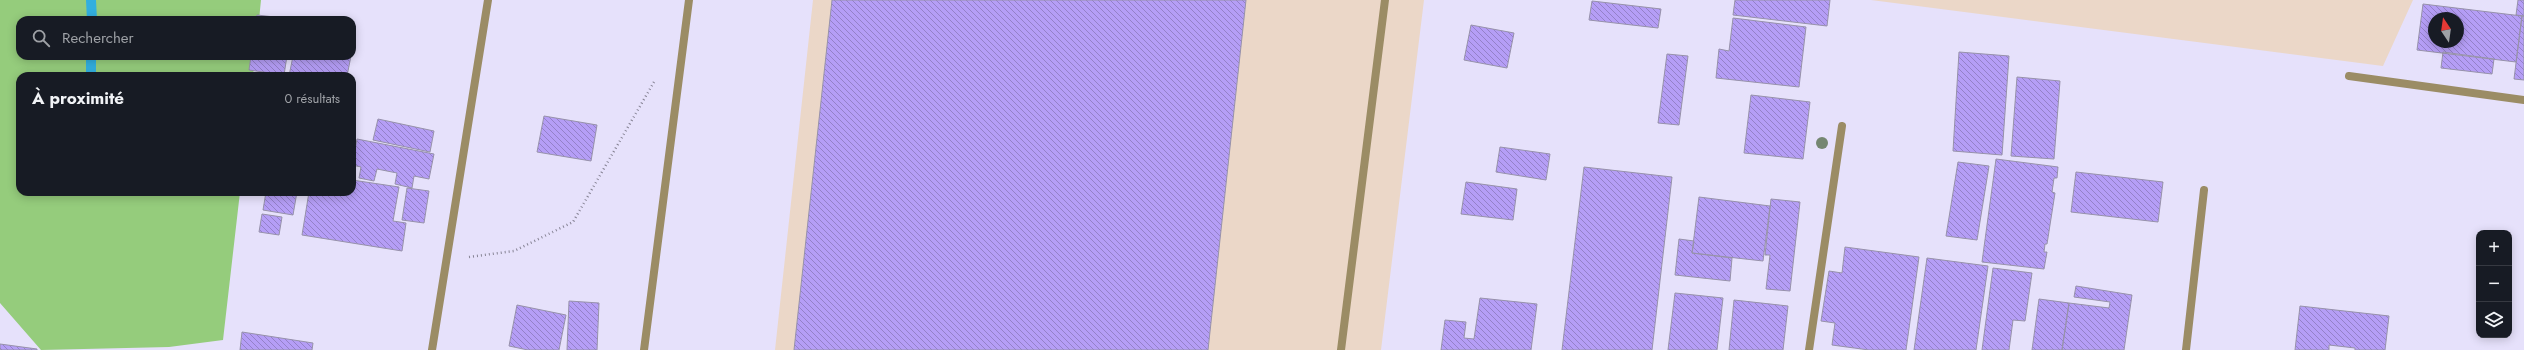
<!DOCTYPE html>
<html lang="fr">
<head>
<meta charset="utf-8">
<style>
	:root { --surface:#171b24; --page:#242831; --text:#f1f3f6; --muted:#9ea1a6; --line:#363941 }
	body { margin:0; font-family:Jost,sans-serif; background:var(--page); color:var(--text) }
	.controls { position:absolute; right:12px; bottom:12px; display:grid; overflow:hidden; border-radius:8px; box-shadow:0 2px 10px #0003 }
	.controls button { width:36px; height:36px; display:grid; place-items:center; padding:0; border:0; border-bottom:1px solid var(--line); background:var(--surface); color:var(--text); font:20px sans-serif }
	.compass { position:absolute; left:2428px; top:12px; width:36px; height:36px; border-radius:50%; background:var(--surface); box-shadow:0 2px 10px #0003; rotate:347deg }
	.list { margin:0; padding:0; list-style:none }
	h2 { display:flex; justify-content:space-between; align-items:center; height:52px; margin:0; padding:0 16px; font-size:17px }
	h2 small { font-size:13px; font-weight:400; color:var(--muted) }
	.icon { flex:none; width:22px; height:22px; fill:none; stroke:currentColor; stroke-width:2; stroke-linecap:round; stroke-linejoin:round }
	.map { position:relative; flex:none; width:2524px; height:350px; overflow:hidden }
	.search { position:absolute; background:var(--surface); box-shadow:0 2px 10px #0003; left:16px; top:16px; width:340px; height:44px; display:flex; align-items:center; gap:10px; box-sizing:border-box; padding:0 14px; border-radius:12px; color:var(--muted); font-size:15px }
	.panel { position:absolute; background:var(--surface); box-shadow:0 2px 10px #0003; left:16px; top:72px; width:340px; height:124px; border-radius:12px }
	.map>svg:first-child { display:block }
	.industrial { fill:#ebd7c8 }
	.green { fill:#95cc7c }
	.lines { fill:none; stroke-linecap:round; stroke-linejoin:round }
	.stream { stroke:#32afdf; stroke-width:10 }
	.building { fill:url(#building-back-hatch); stroke:#9792aa; fill-rule:evenodd }
	.path { stroke:#888596; stroke-width:2.5; stroke-dasharray:1 3; stroke-linecap:butt }
	.minor { stroke:#9b8c65; stroke-width:8 }
	.tree { fill:#758671 }
</style>
</head>
<body>
<div class="map">
<svg width="2524" height="350" viewBox="0 0 2524 350">
	<defs>
		<pattern id="building-back-hatch" width="6" height="6" patternUnits="userSpaceOnUse"><rect width="6" height="6" fill="#b59ef6"/><path d="M-1 5l2 2M0 0l6 6M5-1l2 2" fill="none" stroke="#9481c8"/></pattern>
	</defs>
	<rect width="100%" height="100%" fill="#e6e1fb"/>
	<path class="industrial" d="M813,0H1424L1381,350H775Z
		M1871,0H2413L2383,66Z"/>
	<path class="green" d="M0,0H261L259,20H20V56H255L253,76H20V192H240L223,340L169,347L41,350L0,303Z"/>
	<g class="lines">
		<path class="stream" d="M91,0L92,20
			M91,76V56"/>
	</g>
	<path class="building" d="M832,0H1246L1208,350H794Z
		M1735,0H1830L1827,26L1733,15Z
		M2518,0H2524V16L2516,15Z
		M1592,1L1661,9L1658,28L1589,20Z
		M2423,4L2522,16L2516,62L2417,50ZM2434,18H2458V42H2434Z
		M257,15L292,19L256,20Z
		M2522,16H2524V80L2514,79Z
		M1733,18L1806,27L1799,87L1716,78L1719,49L1729,51Z
		M1471,25L1514,33L1507,68L1464,60Z
		M1959,52L2009,56L2002,155L1953,151Z
		M2443,52L2494,59L2492,74L2441,68Z
		M1667,54L1688,56L1679,125L1658,123Z
		M251,56H287L284,75L249,70Z
		M293,56H351L347,76H289Z
		M2017,77L2060,81L2054,159L2011,156Z
		M1751,95L1810,102L1803,159L1744,153Z
		M544,116L597,125L591,161L537,152Z
		M378,119L434,131L430,152L373,140Z
		M357,139L434,154L429,179L414,176L412,188L395,184L397,173L377,169L374,181L359,178L361,167L352,165Z
		M1500,147L1550,154L1546,180L1496,172Z
		M1996,159L2058,167L2057,178H2054L2052,192L2055,193L2047,244H2045L2044,252H2047L2044,269L1982,262Z
		M1958,162L1989,166L1977,240L1946,236Z
		M1584,167L1672,177L1652,350H1562Z
		M2076,172L2163,182L2158,222L2071,212Z
		M352,180L399,187L393,221L406,223L402,251L302,235L309,192H352Z
		M1466,182L1517,189L1513,220L1461,214Z
		M407,188L429,191L424,223L402,220Z
		M266,192H297L293,215L263,210Z
		M1699,197L1770,206L1763,261L1692,253Z
		M1771,199L1800,202L1790,291L1766,289L1770,255H1765Z
		M262,214L282,217L279,235L259,232Z
		M1679,239L1694,241L1692,253L1732,258L1730,281L1675,275Z
		M1845,247L1919,257L1906,350H1869L1832,345L1835,323L1821,321L1829,271L1842,273Z
		M1927,258L1988,266L1976,350H1914Z
		M1993,268L2032,273L2025,321L2013,320L2009,350H1982Z
		M2076,286L2132,295L2124,350H2062L2069,303L2109,308L2110,302L2074,297Z
		M1675,293L1723,298L1717,350H1668Z
		M1480,298L1537,304L1531,350H1441L1445,320L1466,322L1464,338L1474,339Z
		M2039,299L2069,303L2062,350H2032Z
		M1734,300L1788,306L1783,350H1729Z
		M569,301L599,303L597,350H567Z
		M517,305L566,315L559,350H528L509,346Z
		M2300,306L2389,316L2385,350H2355V348L2329,345V350H2295Z
		M242,332L313,343L312,350H240Z
		M0,344L37,349V350H0Z"/>
	<g class="lines">
		<path class="path" d="M469,257L514,251L573,222L654,82"/>
		<path class="minor" d="M2349,76L2524,100
			M432,350L488,0
			M644,350L689,0
			M1341,350L1385,0
			M1809,350L1842,126
			M2186,350L2204,190"/>
	</g>
	<circle class="tree" cx="1822" cy="143" r="6"/>
</svg>
<div class="controls">
<button>+</button>
<button>−</button>
<button><svg class="icon" aria-label="layers" viewBox="0 0 24 24"><path d="M12 4l9 5-9 5-9-5zM3 14l9 5 9-5"/></svg></button>
</div>
<svg class="compass" viewBox="-18 -18 36 36"><path d="M0-13l5 13h-10z" fill="#e53935"/><path d="M0 13l5-13h-10z" fill="#9ea1a6"/></svg>
<div class="search"><svg class="icon" aria-label="search" viewBox="0 0 24 24"><circle cx="10" cy="10" r="6"/><path d="M15 15l6 6"/></svg>Rechercher</div>
<section class="panel">
<h2>À proximité<small>0 résultats</small></h2>
<ul class="list">
</ul>
</section>
</div>
</body>
</html>
